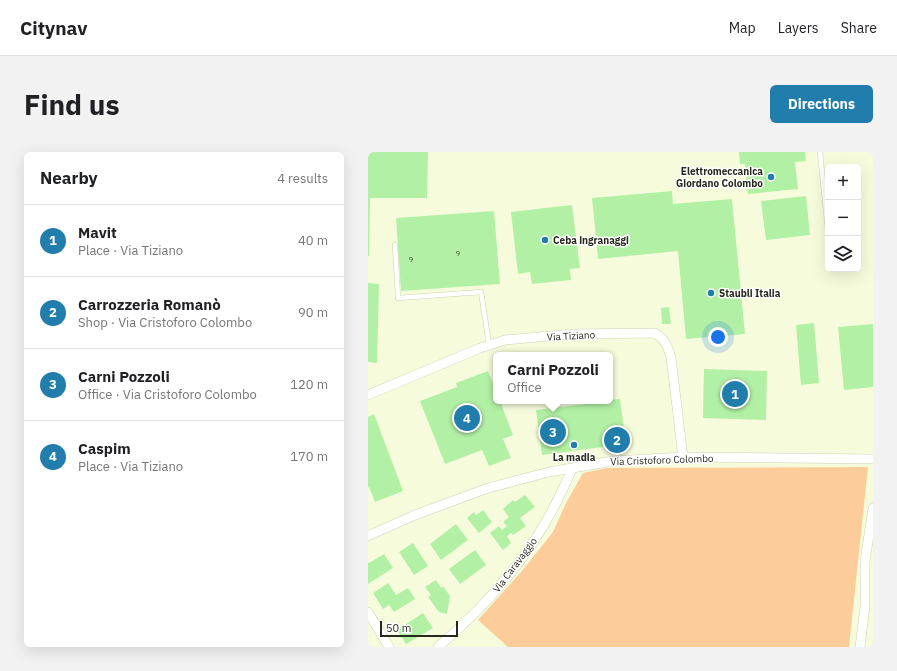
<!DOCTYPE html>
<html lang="en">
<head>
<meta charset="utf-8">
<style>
	:root { --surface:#fff; --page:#f2f2f2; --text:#202124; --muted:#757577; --line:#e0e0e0; --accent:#217dab }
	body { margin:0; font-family:"IBM Plex Sans",sans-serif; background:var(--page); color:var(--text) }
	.controls { position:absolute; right:12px; top:12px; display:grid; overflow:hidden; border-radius:6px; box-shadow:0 4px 16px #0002 }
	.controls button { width:36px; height:36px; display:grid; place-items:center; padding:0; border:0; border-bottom:1px solid var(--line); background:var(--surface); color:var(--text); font:20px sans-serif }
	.scale { position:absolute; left:12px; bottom:10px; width:78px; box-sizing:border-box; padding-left:4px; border:2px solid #27291d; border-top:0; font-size:11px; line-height:14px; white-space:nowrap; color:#27291d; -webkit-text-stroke:3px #fff; paint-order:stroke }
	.you { position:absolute; left:350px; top:185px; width:14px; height:14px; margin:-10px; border:3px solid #fff; border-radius:50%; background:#1a73e8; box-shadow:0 0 0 6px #1a73e833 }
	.badge { display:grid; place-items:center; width:26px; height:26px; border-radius:50%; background:var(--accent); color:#fff; font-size:13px; font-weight:700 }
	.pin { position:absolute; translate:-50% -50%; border:2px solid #fff; box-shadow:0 1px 4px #0006 }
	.popup { position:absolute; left:125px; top:200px; width:120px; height:52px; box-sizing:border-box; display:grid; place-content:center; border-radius:6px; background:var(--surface); filter:drop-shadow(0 1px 3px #0005); font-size:13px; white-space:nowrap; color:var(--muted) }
	.popup b { font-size:15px; color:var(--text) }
	.popup::after { content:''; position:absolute; left:50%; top:100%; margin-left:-8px; border:8px solid transparent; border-top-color:var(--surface) }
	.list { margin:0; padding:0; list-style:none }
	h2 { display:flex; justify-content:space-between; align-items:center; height:52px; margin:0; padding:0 16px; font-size:17px }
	h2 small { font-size:13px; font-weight:400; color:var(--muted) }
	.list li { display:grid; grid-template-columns:26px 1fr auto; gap:12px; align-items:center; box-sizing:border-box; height:72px; padding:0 16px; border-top:1px solid var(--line) }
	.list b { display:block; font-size:15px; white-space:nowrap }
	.list p { margin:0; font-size:13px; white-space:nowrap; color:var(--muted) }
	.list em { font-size:13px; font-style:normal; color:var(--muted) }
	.icon { flex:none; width:22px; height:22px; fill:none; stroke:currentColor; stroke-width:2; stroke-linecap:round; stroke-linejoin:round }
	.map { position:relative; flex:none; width:505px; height:495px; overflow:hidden; border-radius:6px }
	header { display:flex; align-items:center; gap:24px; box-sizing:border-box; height:56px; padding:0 20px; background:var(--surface); border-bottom:1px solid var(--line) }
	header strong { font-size:19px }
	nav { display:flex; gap:22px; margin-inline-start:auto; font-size:14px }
	.intro { display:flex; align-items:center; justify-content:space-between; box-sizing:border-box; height:96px; padding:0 24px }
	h1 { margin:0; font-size:28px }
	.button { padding:10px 18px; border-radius:6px; background:var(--accent); color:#fff; font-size:14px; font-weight:700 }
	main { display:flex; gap:24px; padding:0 24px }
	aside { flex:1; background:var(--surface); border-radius:6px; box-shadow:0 4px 16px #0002 }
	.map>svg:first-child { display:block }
	.green { fill:#fccd9a }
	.building { fill:#b2f0a5 }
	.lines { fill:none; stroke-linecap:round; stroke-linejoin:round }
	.service-casing { stroke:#ccd2b2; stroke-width:5.5 }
	.minor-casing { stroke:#ccd2b2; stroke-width:10 }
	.service { stroke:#fff; stroke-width:4.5 }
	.minor { stroke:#fff; stroke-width:9 }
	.poi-dot { fill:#217dab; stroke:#fff; stroke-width:1.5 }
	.labels { text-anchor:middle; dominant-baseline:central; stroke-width:3; stroke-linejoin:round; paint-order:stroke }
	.number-label { font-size:8px; fill:#4a5b3f }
	.poi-label { font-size:10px; font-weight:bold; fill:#27291d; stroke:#fff; text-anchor:start }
	.street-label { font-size:10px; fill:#27291d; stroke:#fff }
</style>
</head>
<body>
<header>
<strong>Citynav</strong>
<nav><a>Map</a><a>Layers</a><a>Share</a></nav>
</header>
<div class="intro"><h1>Find us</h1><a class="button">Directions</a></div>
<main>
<aside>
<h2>Nearby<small>4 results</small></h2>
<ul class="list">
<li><span class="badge">1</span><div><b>Mavit</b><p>Place · Via Tiziano</p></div><em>40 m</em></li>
<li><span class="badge">2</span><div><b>Carrozzeria Romanò</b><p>Shop · Via Cristoforo Colombo</p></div><em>90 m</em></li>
<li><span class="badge">3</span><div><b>Carni Pozzoli</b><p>Office · Via Cristoforo Colombo</p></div><em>120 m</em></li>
<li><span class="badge">4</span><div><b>Caspim</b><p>Place · Via Tiziano</p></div><em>170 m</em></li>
</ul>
</aside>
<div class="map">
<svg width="505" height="495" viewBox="0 0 505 495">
	<rect width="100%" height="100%" fill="#f6fcdb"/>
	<path class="green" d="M500,315L481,495H140L110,468L153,420L185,380L198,351L215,321L239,316Z"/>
	<path class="building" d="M0,0H60L59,46H2L1,104H0Z
		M371,0H437L438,9L427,10L430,37L380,42L377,12H372Z
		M304,39L305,52L364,47L377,182L318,187L310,99L230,107L224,46Z
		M438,44L442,83L398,88L393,49Z
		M204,53L212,116L202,117L203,128L164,132L162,120L150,122L143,60Z
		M126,59L132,132L33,139L28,66Z
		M0,131L11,132L9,211L0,210Z
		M301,155L303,172H294L293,156Z
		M446,171L451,231L433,233L428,173Z
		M505,172V235L476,238L470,175Z
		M336,217L399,219L398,268L335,266Z
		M120,219L128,239V249H132L145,283L135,287L143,306L121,314L114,298L77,312L52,249L89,235L88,231Z
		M252,247L258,292L174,303L168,258L242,249V248Z
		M6,262L35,339L7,350L1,335L0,336V265Z
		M157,343L167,355L152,366L158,374L145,383L143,381L139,384L143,391L135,398L122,381L131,374L134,378L139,374L135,370L141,365L135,357L145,348L147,350Z
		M115,358L124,370L111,381L99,366L106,360L108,363Z
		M88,372L100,388L73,408L62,392Z
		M45,391L60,414L46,423L31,400Z
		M107,398L118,413L92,432L81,417Z
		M16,402L25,416L0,432V410L1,411Z
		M68,428L73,436L75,434L82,444L79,462L71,460L60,445L63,443L57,435Z
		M20,431L28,443L40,436L47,447L26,460L21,453L15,457L5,441Z
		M55,461L65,476L38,492L29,478Z"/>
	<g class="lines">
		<defs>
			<path id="service" d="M452,0L460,79
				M27,93L30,146L113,140L121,192"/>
			<path id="minor" d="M0,243L112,196L137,188L204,182L287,181C297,187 300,195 303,206L315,305
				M0,384L47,363L120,336L181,320L245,309L315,305L505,307
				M0,460L21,495
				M70,495C118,454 161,406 189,349C194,338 200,328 204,316
				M492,495L497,455V409L505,356"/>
		</defs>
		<use href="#service" class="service-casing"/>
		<use href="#minor" class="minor-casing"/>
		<use href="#service" class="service"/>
		<use href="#minor" class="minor"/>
	</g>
	<g class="poi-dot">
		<circle cx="403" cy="25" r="4"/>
		<circle cx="177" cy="88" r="4"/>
		<circle cx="343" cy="141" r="4"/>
		<circle cx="206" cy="293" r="4"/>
	</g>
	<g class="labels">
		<g class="number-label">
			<text x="90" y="101">9</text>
			<text x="43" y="107">9</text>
		</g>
		<g class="poi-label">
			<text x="395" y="19" text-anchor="end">Elettromeccanica<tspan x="395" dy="12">Giordano Colombo</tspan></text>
			<text x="185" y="88">Ceba ingranaggi</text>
			<text x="351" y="141">Staubli Italia</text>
			<text x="206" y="305" text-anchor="middle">La madia</text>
		</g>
		<g class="street-label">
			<text transform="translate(203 184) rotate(-3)">Via Tiziano</text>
			<text transform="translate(294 308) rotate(-2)">Via Cristoforo Colombo</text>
			<text transform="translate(147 413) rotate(-53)">Via Caravaggio</text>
		</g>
	</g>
</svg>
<div class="controls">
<button>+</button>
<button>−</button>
<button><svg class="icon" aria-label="layers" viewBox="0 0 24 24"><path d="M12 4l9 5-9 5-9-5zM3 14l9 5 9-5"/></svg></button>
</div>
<div class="scale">50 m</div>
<div class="you"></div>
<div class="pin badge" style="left:367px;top:242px">1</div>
<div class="pin badge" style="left:249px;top:288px">2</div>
<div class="pin badge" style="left:185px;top:280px">3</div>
<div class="popup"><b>Carni Pozzoli</b>Office</div>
<div class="pin badge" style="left:99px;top:266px">4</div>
</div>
</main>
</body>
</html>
